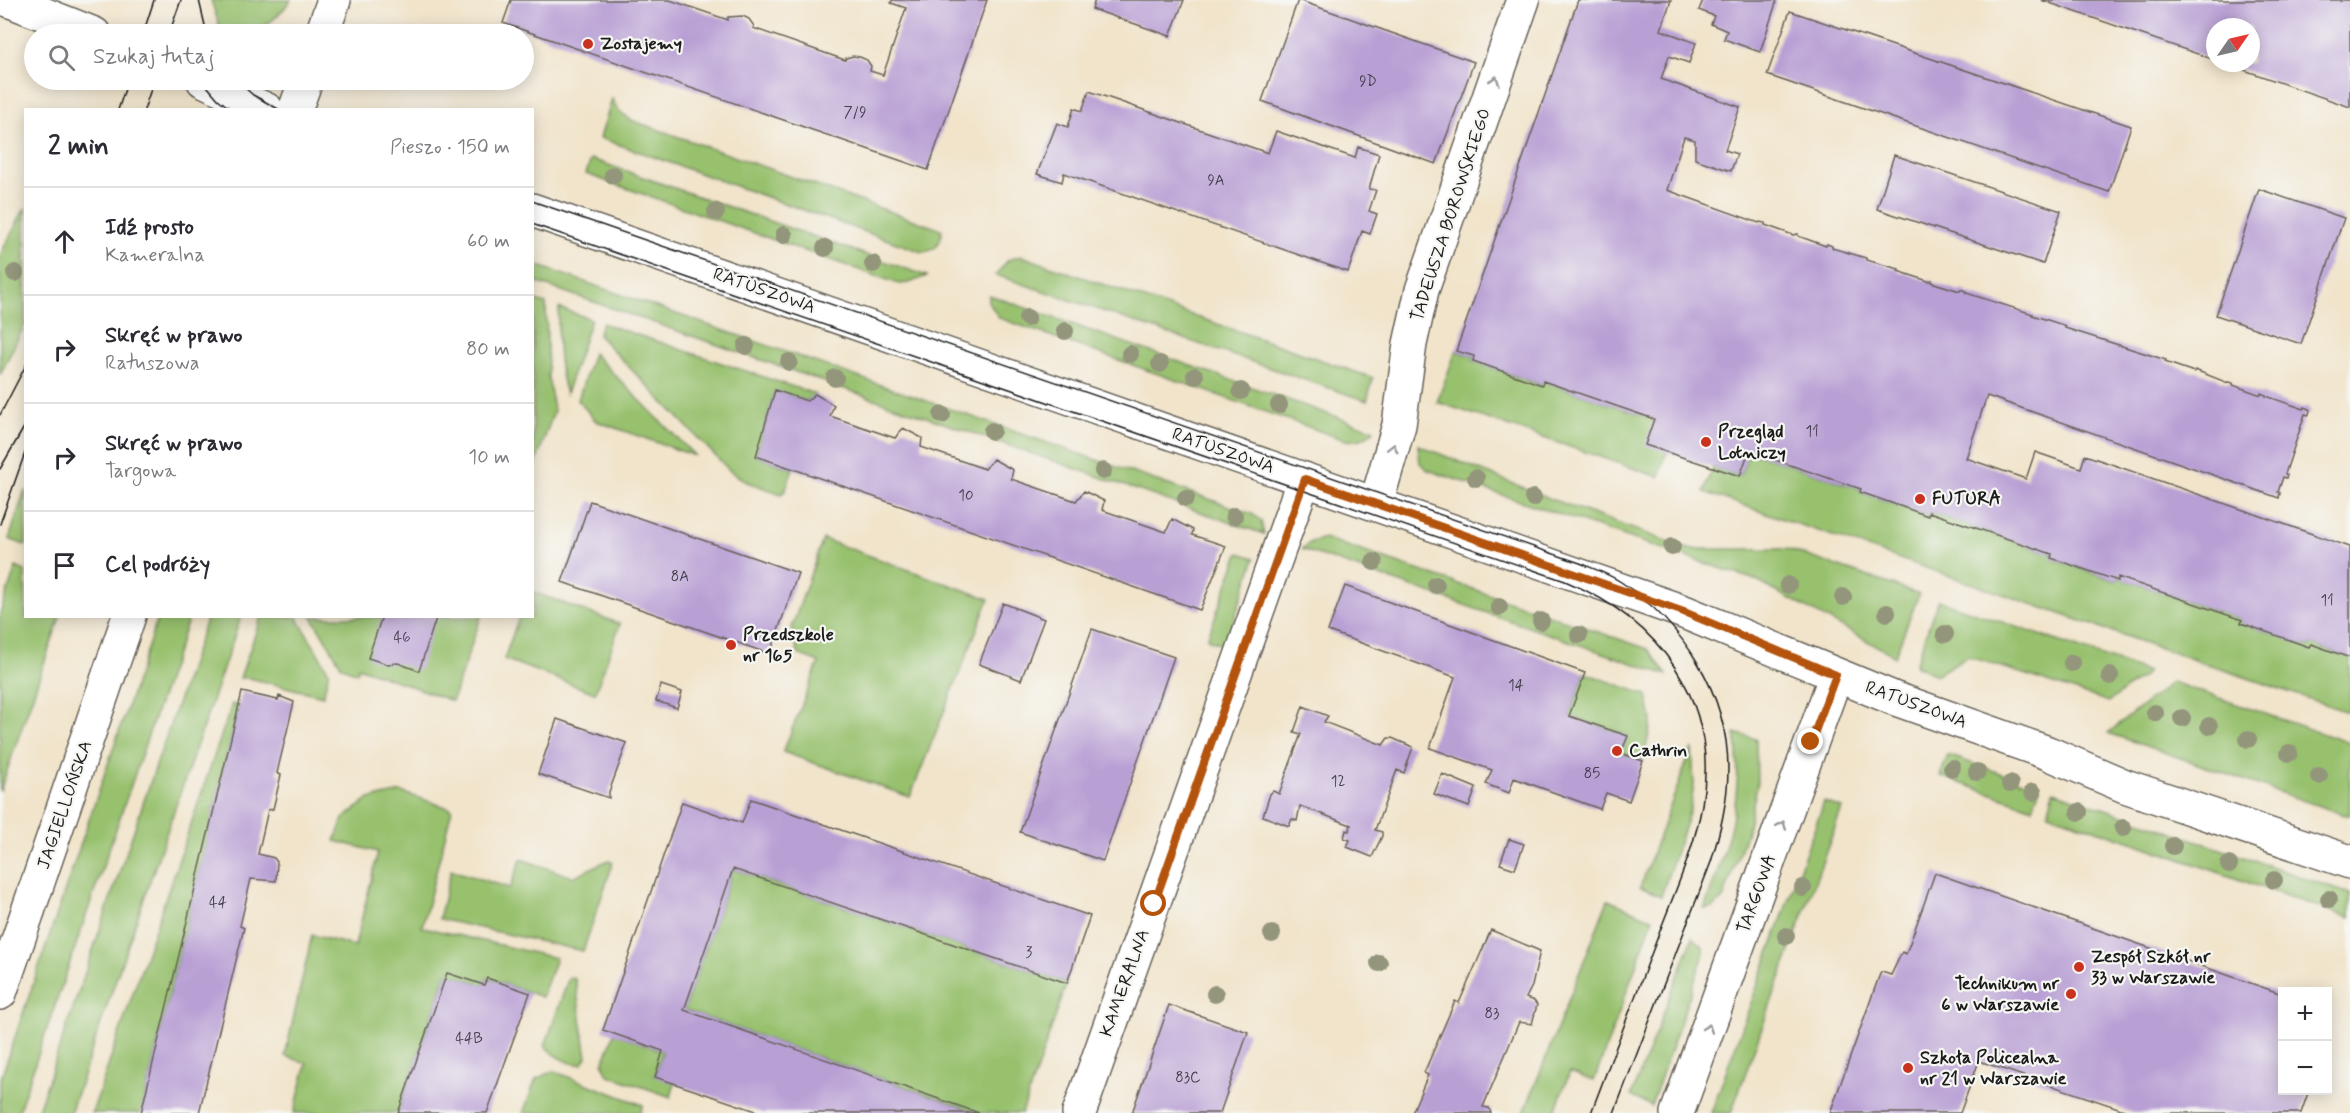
<!DOCTYPE html>
<html lang="pl">
<head>
<meta charset="utf-8">
<style>
	:root { --surface:#fff; --page:#f2f2f3; --text:#2b2b33; --muted:#7c7c81; --line:#e1e1e2 }
	body { margin:0; font-family:Mynerve,sans-serif; background:var(--page); color:var(--text) }
	.controls { position:absolute; right:18px; bottom:18px; display:grid; overflow:hidden; border-radius:0px; box-shadow:0 3px 15px #0003 }
	.controls button { width:54px; height:54px; display:grid; place-items:center; padding:0; border:0; border-bottom:2px solid var(--line); background:var(--surface); color:var(--text); font:30px sans-serif }
	.compass { position:absolute; left:2206px; top:18px; width:54px; height:54px; border-radius:50%; background:var(--surface); box-shadow:0 3px 15px #0003; rotate:56deg }
	.stop { position:absolute; width:18px; height:18px; margin:-14px; border:4px solid #b45309; border-radius:50%; background:#fff }
	.stop.end { background:#b45309; border-color:#fff; box-shadow:0 2px 6px #0008 }
	.list { margin:0; padding:0; list-style:none }
	h2 { display:flex; justify-content:space-between; align-items:center; height:78px; margin:0; padding:0 24px; font-size:26px }
	h2 small { font-size:20px; font-weight:400; color:var(--muted) }
	.list li { display:grid; grid-template-columns:39px 1fr auto; gap:18px; align-items:center; box-sizing:border-box; height:108px; padding:0 24px; border-top:2px solid var(--line) }
	.list b { display:block; font-size:22px; white-space:nowrap }
	.list p { margin:0; font-size:20px; white-space:nowrap; color:var(--muted) }
	.list em { font-size:20px; font-style:normal; color:var(--muted) }
	.icon { flex:none; width:33px; height:33px; fill:none; stroke:currentColor; stroke-width:2; stroke-linecap:round; stroke-linejoin:round }
	.map { position:relative; flex:none; width:2350px; height:1113px; overflow:hidden }
	.search { position:absolute; background:var(--surface); box-shadow:0 3px 15px #0003; left:24px; top:24px; width:510px; height:66px; display:flex; align-items:center; gap:15px; box-sizing:border-box; padding:0 21px; border-radius:33px; color:var(--muted); font-size:22px }
	.panel { position:absolute; background:var(--surface); box-shadow:0 3px 15px #0003; left:24px; top:108px; width:510px; height:510px; border-radius:0px }
	.map>svg:first-child { display:block }
	.green { fill:#98c16e; stroke:#5a6e45; stroke-width:1.5 }
	.building { fill:#b89fd4 }
	.lines { fill:none; stroke-linecap:round; stroke-linejoin:round }
	.minor-casing { stroke:#676259; stroke-width:36 }
	.tertiary-casing { stroke:#676259; stroke-width:36 }
	.minor { stroke:#fff; stroke-width:33 }
	.tertiary { stroke:#fff; stroke-width:33 }
	.tram { stroke:#1c1c1c; stroke-width:1.5 }
	.tree { fill:#94967b }
	.oneway { stroke:#999 }
	.route { stroke:#b45309; stroke-width:8 }
	.poi-dot { fill:#c8321e; stroke:#f6f6f2; stroke-width:2 }
	.labels { text-anchor:middle; dominant-baseline:central; stroke-width:4.5; stroke-linejoin:round; paint-order:stroke }
	.number-label { font-size:15px; fill:#433d4a }
	.poi-label { font-size:18px; font-weight:bold; fill:#1c1c1c; stroke:#f6f6f2; text-anchor:start }
	.street-label { font-size:18px; fill:#1c1c1c; stroke:#f6f6f2 }
</style>
</head>
<body>
<div class="map">
<svg width="2350" height="1113" viewBox="0 0 2350 1113">
	<rect width="100%" height="100%" fill="#f6f6f2"/>
	<filter id="ink" filterUnits="userSpaceOnUse"><feTurbulence type="fractalNoise" baseFrequency=".0167" numOctaves="2"/><feDisplacementMap in="SourceGraphic" scale="12" xChannelSelector="R" yChannelSelector="G"/><feConvolveMatrix kernelMatrix="1 2 1 2 8 2 1 2 1" color-interpolation-filters="sRGB"/></filter>
	<filter id="wash" filterUnits="userSpaceOnUse"><feTurbulence type="fractalNoise" baseFrequency=".008" numOctaves="4" result="noise"/><feDisplacementMap in="SourceGraphic" scale="24" xChannelSelector="R" yChannelSelector="G"/><feGaussianBlur stdDeviation="1.35" result="paint"/><feColorMatrix in="noise" values="0 0 0 0 0 0 0 0 0 0 0 0 0 0 0 0 0 1.4 0 .05"/><feComposite in="paint" operator="in"/></filter>
	<g filter="url(#wash)">
		<rect width="100%" height="100%" fill="#f1e4cb"/>
		<path class="green" d="M211,0H291C271,27 254,35 222,34Z
			M612,99L618,110L631,120L942,230C940,244 937,251 922,252L600,138Z
			M591,159L927,276L909,283L899,284L586,174Z
			M25,208V324L0,375V255Z
			M1021,256L1373,378L1367,401L996,275L1008,260Z
			M533,264L1252,514L1261,521L1264,534L533,281Z
			M989,295L1374,430C1366,439 1357,442 1345,440L999,318L989,303Z
			M533,300L546,304L548,377L554,411L533,471Z
			M559,308L591,319L566,394C557,366 557,337 559,308Z
			M602,323L815,394L807,401L775,391L756,456L793,469L785,491L781,494L747,482L730,471L598,335Z
			M1456,351L1474,356L1473,361L1541,385L1543,381L1654,419L1667,452L1659,477L1437,402Z
			M593,353L695,456L596,421L578,400Z
			M1418,445L1554,500L1688,549H1787L1919,594L1895,656L1755,580L1428,470L1420,463Z
			M1749,451L1861,489L1860,492L1928,516L1929,512L2052,554V559L2117,581L2118,577L2242,620V623L2309,647L2311,644L2350,658V713L1704,492L1713,467L1740,476Z
			M25,490L26,545H25L9,539Z
			M1324,538L1648,649L1667,675L1302,549L1311,542Z
			M823,539L989,599L910,797L783,752L819,662L798,654L792,627Z
			M1239,553L1255,558L1225,646L1207,639Z
			M16,567L25,571L26,616L60,617L0,791V613Z
			M533,592L620,624L595,693L504,659L519,617L532,616Z
			M1938,600L2148,672L2109,702L1968,656L1936,675L1915,665Z
			M158,617H189L18,1113H0V1081Z
			M207,617H241L70,1113H37Z
			M261,617H297L329,672L323,696L249,678H240Z
			M312,617H481L452,701L358,667L357,673L342,667Z
			M1585,673L1647,695L1652,720L1643,761L1621,753L1628,736L1569,716Z
			M2172,682L2350,743V815H2345L2108,733Z
			M232,704L239,706L141,1113H92Z
			M1735,733L1756,739L1757,786L1746,835L1723,899L1712,908L1704,909C1726,851 1745,796 1735,733Z
			M1692,748L1694,785L1690,810L1661,896L1640,887Z
			M1948,755L2040,787L2033,808L1940,776Z
			M2054,791L2350,894V918L2048,813Z
			M401,792L452,809L422,927L556,958L542,997L487,978L484,985L447,973L398,1113H294L307,1063L285,1056L312,935L355,946L378,852L335,841L343,819L369,799Z
			M1824,802L1842,808L1731,1113H1711Z
			M521,859L573,877L608,860L613,863L583,951L439,919L451,870L510,888Z
			M733,869L1067,983L1022,1113H980L684,1010Z
			M1608,900L1653,919L1594,1081L1570,1072L1554,1113H1524Z
			M1693,937L1703,947V957L1651,1106L1631,1096Z
			M569,977L575,979L587,1057L582,1064C568,1065 554,1056 545,1046Z
			M614,1033L663,1051L655,1076L675,1083L671,1097L608,1075L603,1064Z
			M553,1071L643,1105L640,1113H523L536,1079Z"/>
		<g id="blocks">
			<path class="building" d="M511,0H670L728,20V17L743,16L749,19L754,26L753,28L845,60L846,58L853,56L860,57L867,60L871,66L870,71L883,75L906,8L891,3L892,0H987L928,170L503,23Z
				M1095,0H1184L1170,36L1092,9Z
				M1298,0L1474,62L1436,164L1262,101Z
				M1578,0H1671L1661,30L1696,43L1689,63L1669,56L1661,79L1740,107L1725,150L1737,154L1731,171L1695,159V140L1684,137L1667,190L1759,223L1760,222L1765,223V225L1793,235L1798,234V236L1826,246L1827,244L1832,246V248L1866,258V260L1899,269L1898,271L1928,281L1932,280L1931,282L1960,291L1961,289L1967,292L1966,293L2033,314L2032,315L2066,326L2065,328L2166,360L2165,362L2194,372L2195,370L2228,383V382L2233,383V385L2261,395V393L2266,395V396L2304,409L2305,407L2310,409L2309,415L2305,414L2285,474L2287,475L2286,478L2283,477L2278,492L2280,493L2279,498L1987,396L1966,458L2026,479L2035,452L2081,468L2085,455L2350,547V658L2311,644L2309,647L2241,623L2242,620L2118,577V581L2051,558L2052,554L1929,512L1928,516L1860,492L1861,489L1749,451L1740,476L1645,445L1654,419L1543,381L1542,385L1473,361L1474,356L1456,351Z
				M1703,0H1777L1760,52L1724,39L1727,31L1711,24L1714,16L1699,10Z
				M2041,0H2350V107L2224,63H2251V27H2215V60Z
				M1790,11L2131,126L2109,192L1767,75Z
				M1089,91L1268,153L1276,131L1355,158L1358,147L1379,154L1369,189L1376,190L1369,211L1377,214L1370,234L1362,231L1348,272L1064,173L1062,182L1037,174L1057,123L1068,127L1074,108L1082,111Z
				M1894,155L2061,211L2043,264L1877,209Z
				M2259,189L2344,218L2301,344L2216,315Z
				M775,390L807,401L815,394L834,405L830,416L895,438L903,428L922,438L921,447L985,469L993,459L1013,470L1011,479L1076,501L1084,491L1104,501L1102,510L1166,532L1172,519L1193,530L1192,535L1226,546L1200,610L756,456Z
				M590,501L798,573L770,654L562,582Z
				M1345,586L1585,673L1569,716L1628,736L1621,753L1643,761L1629,801L1606,793L1600,809L1514,778L1509,793L1486,784L1492,770L1430,748L1455,677L1328,631Z
				M1003,603L1044,619L1021,680L979,664Z
				M382,616H441V619L436,618L419,671L398,663L387,664L368,658Z
				M1092,629L1174,657L1103,861L1020,832Z
				M661,685L682,692L677,708L656,701Z
				M242,692L278,700L279,696L294,702L277,773L281,775L273,809L268,810L258,854L274,858L277,862L276,881L251,879L240,926L244,928L199,1113H141Z
				M1303,706L1328,716L1324,722L1383,745L1388,738H1392L1413,747L1404,773L1397,770L1375,830L1382,832V836L1372,857L1347,847L1350,840L1344,838L1346,830L1349,831L1351,825L1300,806L1297,821L1292,819L1289,826L1263,816L1270,794L1273,791L1279,794L1301,734L1294,732Z
				M557,719L627,743L609,792V798L538,774Z
				M1442,774L1476,788L1469,807L1434,794Z
				M751,799L1090,916L1067,983L733,869L684,1010L979,1113H762L655,1077L663,1051L603,1030L682,802L742,823Z
				M1509,839L1524,844L1515,869L1500,864Z
				M1935,873L2282,994V1090H2309L2301,1113H2133L1979,1061L1960,1113H1830L1880,974L1882,972L1891,975L1902,952L1906,954Z
				M1491,930L1540,951L1532,986L1526,998L1534,1001L1537,1005L1532,1024L1519,1022L1483,1107L1489,1108L1491,1113H1412L1428,1075L1424,1073L1455,1001L1459,1003Z
				M447,973L484,985L487,978L530,993L487,1113H398Z
				M1169,1005L1248,1032L1220,1113H1132Z"/>
		</g>
	</g>
	<g filter="url(#ink)">
		<use href="#blocks" fill-opacity="0" stroke="#676259" stroke-width="1.5"/>
		<g class="lines">
			<defs>
				<path id="minor" d="M1376,504L1399,425L1410,344L1422,290L1523,0
					M1079,1113L1304,479"/>
				<path id="tertiary" d="M8,0L94,34
					M322,34L334,0
					M203,80L267,110
					M295,110L306,80
					M532,210L1684,612L1893,698L2048,753L2125,786L2350,862
					M0,993L129,616
					M1677,1113L1836,675"/>
			</defs>
			<use href="#minor" class="minor-casing"/>
			<use href="#tertiary" class="tertiary-casing"/>
			<use href="#minor" class="minor"/>
			<use href="#tertiary" class="tertiary"/>
			<path class="tram" d="M199,0L207,34
				M143,34L154,0
				M169,34L181,0
				M202,80L218,99L232,110
				M236,80L253,95L280,110
				M118,110L128,80
				M144,110L154,80
				M532,201L1580,563C1594,569 1609,574 1621,582C1683,624 1728,693 1728,769C1728,801 1720,832 1711,862L1614,1113
				M532,224L1565,581C1659,620 1720,700 1702,805C1694,851 1673,895 1657,939C1635,997 1613,1055 1591,1113
				M0,415L26,365
				M0,469L26,424
				M0,524L26,450"/>
		</g>
		<g class="tree">
			<circle cx="613" cy="175" r="9"/>
			<circle cx="716" cy="212" r="9"/>
			<circle cx="784" cy="235" r="9"/>
			<circle cx="825" cy="248" r="9"/>
			<circle cx="873" cy="264" r="9"/>
			<circle cx="15" cy="273" r="9"/>
			<circle cx="1027" cy="318" r="9"/>
			<circle cx="1065" cy="331" r="9"/>
			<circle cx="746" cy="346" r="9"/>
			<circle cx="1130" cy="354" r="9"/>
			<circle cx="789" cy="362" r="9"/>
			<circle cx="1160" cy="364" r="9"/>
			<circle cx="1195" cy="376" r="9"/>
			<circle cx="835" cy="378" r="9"/>
			<circle cx="1241" cy="391" r="9"/>
			<circle cx="1279" cy="405" r="9"/>
			<circle cx="942" cy="415" r="9"/>
			<circle cx="992" cy="431" r="9"/>
			<circle cx="1103" cy="471" r="9"/>
			<circle cx="1476" cy="478" r="9"/>
			<circle cx="1186" cy="498" r="9"/>
			<circle cx="1533" cy="498" r="9"/>
			<circle cx="1234" cy="516" r="9"/>
			<circle cx="1672" cy="547" r="9"/>
			<circle cx="1374" cy="562" r="9"/>
			<circle cx="1436" cy="585" r="9"/>
			<circle cx="1788" cy="585" r="9"/>
			<circle cx="1843" cy="597" r="9"/>
			<circle cx="1499" cy="607" r="9"/>
			<circle cx="1887" cy="613" r="9"/>
			<circle cx="1541" cy="621" r="9"/>
			<circle cx="1945" cy="634" r="9"/>
			<circle cx="1579" cy="635" r="9"/>
			<circle cx="2072" cy="663" r="9"/>
			<circle cx="2110" cy="676" r="9"/>
			<circle cx="2155" cy="713" r="9"/>
			<circle cx="2182" cy="718" r="9"/>
			<circle cx="2209" cy="726" r="9"/>
			<circle cx="2248" cy="739" r="9"/>
			<circle cx="2289" cy="753" r="9"/>
			<circle cx="1952" cy="768" r="9"/>
			<circle cx="1977" cy="772" r="9"/>
			<circle cx="2319" cy="776" r="9"/>
			<circle cx="2010" cy="784" r="9"/>
			<circle cx="2033" cy="792" r="9"/>
			<circle cx="2079" cy="812" r="9"/>
			<circle cx="2123" cy="828" r="9"/>
			<circle cx="2173" cy="846" r="9"/>
			<circle cx="2229" cy="865" r="9"/>
			<circle cx="2274" cy="880" r="9"/>
			<circle cx="1803" cy="888" r="9"/>
			<circle cx="2329" cy="899" r="9"/>
			<circle cx="1272" cy="934" r="9"/>
			<circle cx="1786" cy="936" r="9"/>
			<circle cx="1379" cy="963" r="9"/>
			<circle cx="1215" cy="994" r="9"/>
		</g>
		<defs><path id="oneway-chevron" d="M-2-3.5L2.5 0L-2 3.5" fill="none" stroke-width="1.6" stroke-linecap="round" stroke-linejoin="round" transform="scale(1.5)"/></defs>
		<g class="oneway">
			<use href="#oneway-chevron" transform="translate(1495 80) rotate(-71)"/>
			<use href="#oneway-chevron" transform="translate(1393 448) rotate(-76)"/>
			<use href="#oneway-chevron" transform="translate(1782 825) rotate(-70)"/>
			<use href="#oneway-chevron" transform="translate(1708 1028) rotate(-70)"/>
		</g>
	</g>
	<g class="lines" filter="url(#ink)">
		<path class="route" d="M1154,904L1305,479L1684,612L1836,675L1811,742"/>
	</g>
	<g class="poi-dot">
		<circle cx="588" cy="44" r="6"/>
		<circle cx="1706" cy="442" r="6"/>
		<circle cx="1920" cy="499" r="6"/>
		<circle cx="731" cy="645" r="6"/>
		<circle cx="1617" cy="751" r="6"/>
		<circle cx="2079" cy="967" r="6"/>
		<circle cx="2071" cy="994" r="6"/>
		<circle cx="1908" cy="1068" r="6"/>
	</g>
	<g class="labels">
		<g class="number-label">
			<text x="1368" y="82">9D</text>
			<text x="855" y="113">7/9</text>
			<text x="1216" y="181">9A</text>
			<text x="1812" y="432">11</text>
			<text x="966" y="496">10</text>
			<text x="680" y="577">8A</text>
			<text x="2327" y="601">11</text>
			<text x="402" y="638">46</text>
			<text x="1516" y="686">14</text>
			<text x="1592" y="774">85</text>
			<text x="1338" y="782">12</text>
			<text x="218" y="903">44</text>
			<text x="1029" y="953">3</text>
			<text x="1492" y="1014">83</text>
			<text x="469" y="1039">44B</text>
			<text x="1188" y="1078">83C</text>
		</g>
		<g class="poi-label">
			<text x="600" y="44">Zostajemy</text>
			<text x="1718" y="432">Przegląd<tspan x="1718" dy="21">Lotniczy</tspan></text>
			<text x="1932" y="499">FUTURA</text>
			<text x="743" y="635">Przedszkole<tspan x="743" dy="21">nr 165</tspan></text>
			<text x="1629" y="751">Cathrin</text>
			<text x="2091" y="957">Zespół Szkół nr<tspan x="2091" dy="21">33 w Warszawie</tspan></text>
			<text x="2059" y="984" text-anchor="end">Technikum nr<tspan x="2059" dy="21">6 w Warszawie</tspan></text>
			<text x="1920" y="1058">Szkoła Policealna<tspan x="1920" dy="21">nr 21 w Warszawie</tspan></text>
		</g>
		<g class="street-label">
			<text transform="translate(1451 215) rotate(-72)">TADEUSZA BOROWSKIEGO</text>
			<text transform="translate(764 291) rotate(19)">RATUSZOWA</text>
			<text transform="translate(1223 451) rotate(19)">RATUSZOWA</text>
			<text transform="translate(1916 705) rotate(20)">RATUSZOWA</text>
			<text transform="translate(65 805) rotate(-71)">JAGIELLOŃSKA</text>
			<text transform="translate(1757 894) rotate(-70)">TARGOWA</text>
			<text transform="translate(1125 983) rotate(-70)">KAMERALNA</text>
		</g>
	</g>
</svg>
<div class="controls">
<button>+</button>
<button>−</button>
</div>
<svg class="compass" viewBox="-18 -18 36 36"><path d="M0-13l5 13h-10z" fill="#e53935"/><path d="M0 13l5-13h-10z" fill="#7c7c81"/></svg>
<div class="stop" style="left:1154px;top:904px"></div>
<div class="stop end" style="left:1811px;top:742px"></div>
<div class="search"><svg class="icon" aria-label="search" viewBox="0 0 24 24"><circle cx="10" cy="10" r="6"/><path d="M15 15l6 6"/></svg>Szukaj tutaj</div>
<section class="panel">
<h2>2 min<small>Pieszo · 150 m</small></h2>
<ul class="list">
<li><svg class="icon" aria-label="ahead" viewBox="0 0 24 24"><path d="M12 20V5M6 11l6-6 6 6"/></svg><div><b>Idź prosto</b><p>Kameralna</p></div><em>60 m</em></li>
<li><svg class="icon" aria-label="right" viewBox="0 0 24 24"><path d="M7 20v-9h11M14 6l5 5-5 5"/></svg><div><b>Skręć w prawo</b><p>Ratuszowa</p></div><em>80 m</em></li>
<li><svg class="icon" aria-label="right" viewBox="0 0 24 24"><path d="M7 20v-9h11M14 6l5 5-5 5"/></svg><div><b>Skręć w prawo</b><p>Targowa</p></div><em>10 m</em></li>
<li><svg class="icon" aria-label="arrive" viewBox="0 0 24 24"><path d="M6 21V4h12l-3 4 3 4H6"/></svg><div><b>Cel podróży</b></div></li>
</ul>
</section>
</div>
</body>
</html>
